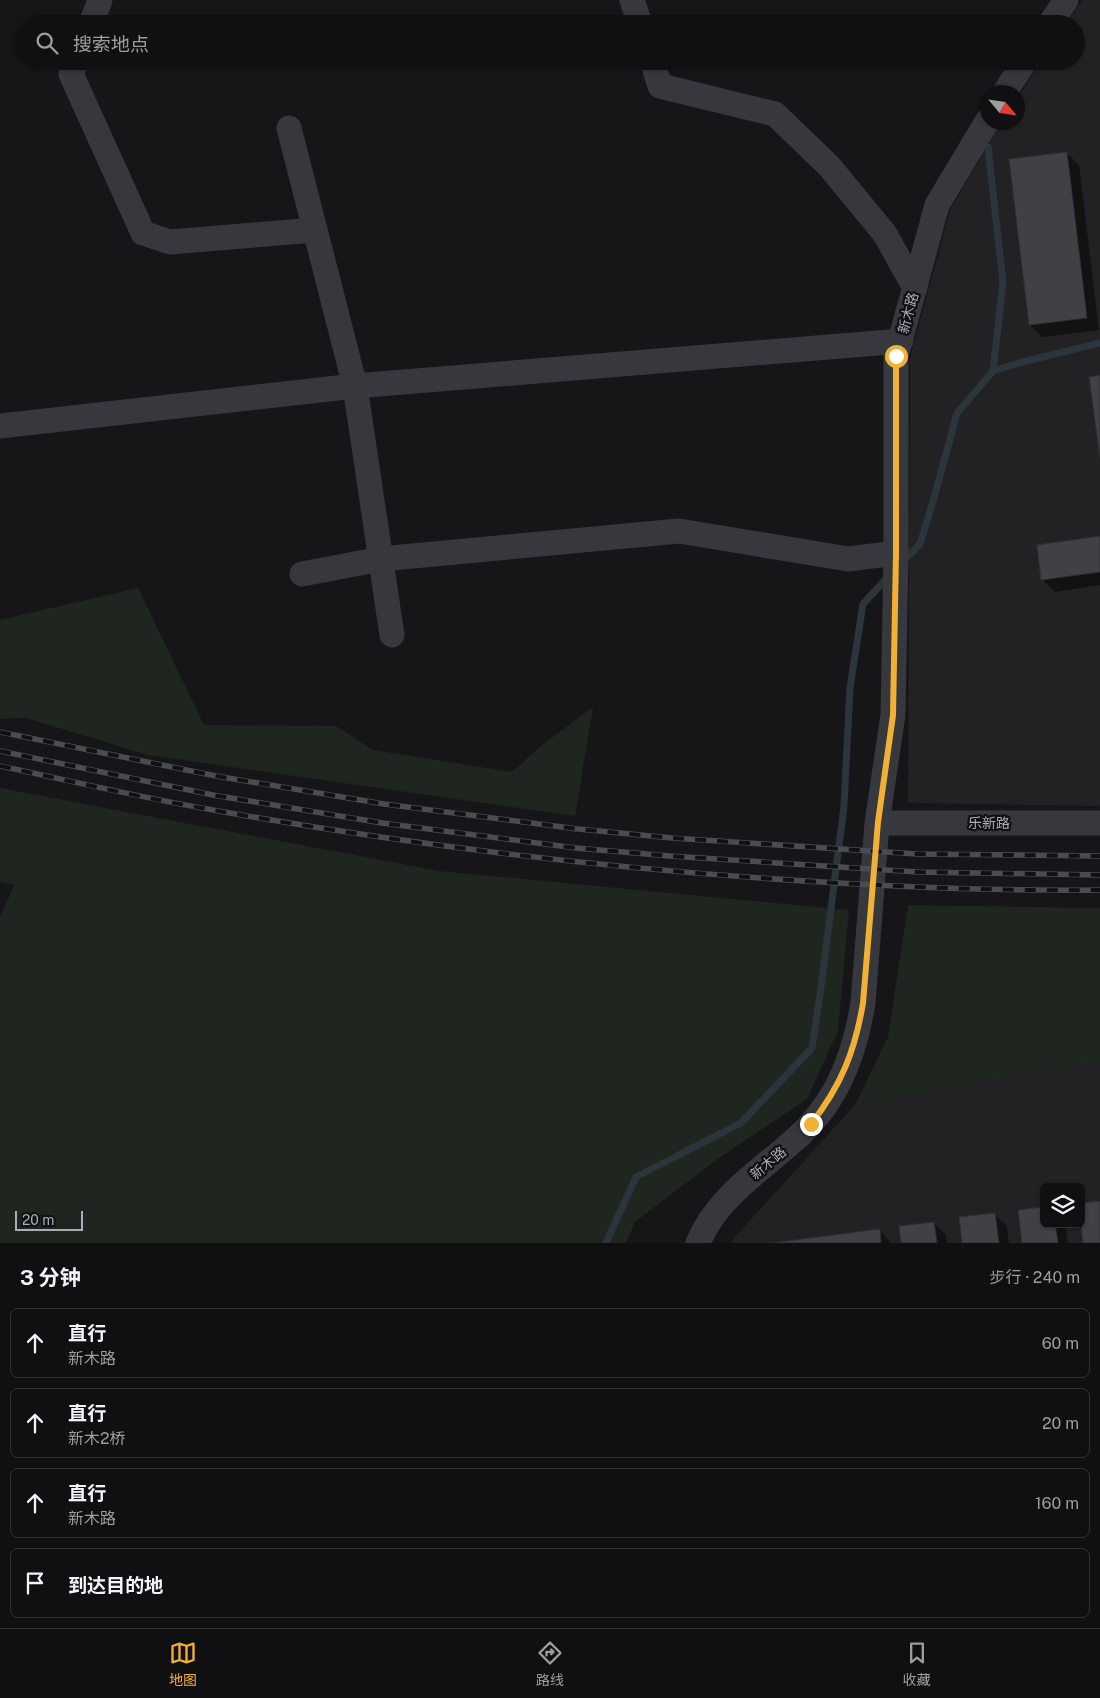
<!DOCTYPE html>
<html lang="zh">
<head>
<meta charset="utf-8">
<style>
	:root { --surface:#101012; --page:#1e1e20; --text:#f1f3f6; --muted:#9c9d9f; --line:#303032; --accent:#f2b134 }
	body { margin:0; font-family:"Public Sans","Noto Sans SC",sans-serif; background:var(--page); color:var(--text) }
	.controls { position:absolute; right:15px; bottom:15px; display:grid; overflow:hidden; border-radius:8px; box-shadow:0 1px 4px #0004 }
	.controls button { width:45px; height:45px; display:grid; place-items:center; padding:0; border:0; border-bottom:1px solid var(--line); background:var(--surface); color:var(--text); font:25px sans-serif }
	.compass { position:absolute; left:980px; top:85px; width:45px; height:45px; border-radius:50%; background:var(--surface); box-shadow:0 1px 4px #0004; rotate:119deg }
	.scale { position:absolute; left:15px; bottom:12px; width:68px; box-sizing:border-box; padding-left:5px; border:2px solid #a8adb8; border-top:0; font-size:14px; line-height:18px; white-space:nowrap; color:#a8adb8; -webkit-text-stroke:4px #111113; paint-order:stroke }
	.stop { position:absolute; width:15px; height:15px; margin:-11px; border:4px solid #f2b134; border-radius:50%; background:#fff }
	.stop.end { background:#f2b134; border-color:#fff; box-shadow:0 1px 5px #0008 }
	.list { margin:0; padding:0; list-style:none }
	h2 { display:flex; justify-content:space-between; align-items:center; height:65px; margin:0; padding:0 20px; font-size:21px }
	h2 small { font-size:16px; font-weight:400; color:var(--muted) }
	.list li { display:grid; grid-template-columns:32px 1fr auto; gap:15px; align-items:center; box-sizing:border-box; height:70px; margin:0 10px 10px; padding:0 10px; border:1px solid var(--line); border-radius:8px }
	.list b { display:block; font-size:19px; white-space:nowrap }
	.list p { margin:0; font-size:16px; white-space:nowrap; color:var(--muted) }
	.list em { font-size:16px; font-style:normal; color:var(--muted) }
	.icon { flex:none; width:28px; height:28px; fill:none; stroke:currentColor; stroke-width:2; stroke-linecap:round; stroke-linejoin:round }
	.map { position:relative; flex:none; width:1100px; height:1243px; overflow:hidden }
	.search { position:absolute; background:var(--surface); box-shadow:0 1px 4px #0004; left:15px; right:15px; top:15px; height:55px; display:flex; align-items:center; gap:12px; box-sizing:border-box; padding:0 18px; border-radius:28px; color:var(--muted); font-size:19px }
	.sheet { height:385px; background:var(--surface) }
	nav { display:flex; justify-content:space-around; align-items:center; box-sizing:border-box; height:70px; border-top:1px solid var(--line); background:var(--surface); font-size:14px; color:var(--muted) }
	nav a { display:grid; justify-items:center; gap:2px }
	nav .on { color:var(--accent) }
	.map>svg:first-child { display:block }
	.built { fill:#222225; fill-rule:evenodd }
	.green { fill:#1e261f }
	.shadow { fill:#0007 }
	.lines { fill:none; stroke-linecap:round; stroke-linejoin:round }
	.stream { stroke:#2c353c; stroke-width:7 }
	.building { fill:#404145; stroke:#303034 }
	.minor { stroke:#37383d; stroke-width:25 }
	.rail-casing { stroke:#4a4c52; stroke-width:5.5 }
	.rail { stroke:#111113; stroke-width:4; stroke-dasharray:11; stroke-linecap:butt }
	.route { stroke:#f2b134; stroke-width:6 }
	.labels { text-anchor:middle; dominant-baseline:central; stroke-width:4.5; stroke-linejoin:round; paint-order:stroke }
	.street-label { font-size:14px; fill:#a8adb8; stroke:#111113 }
</style>
</head>
<body>
<div class="map">
<svg width="1100" height="1243" viewBox="0 0 1100 1243">
	<rect width="100%" height="100%" fill="#161618"/>
	<path class="built" d="M1082,0H1100V806L908,803L910,358L950,210L1001,123L1018,122V97L1041,61H1076V24H1066Z
		M1100,1061V1243H733V1239L855,1105ZM1044,1187H1081V1224H1044Z"/>
	<path class="green" d="M138,588L204,725L336,726L373,750L512,772L541,746L593,707L575,816L148,755L26,718L0,719V620Z
		M0,788L439,871L849,910L838,1031L807,1099L719,1158L635,1222L626,1243H0V918L14,885L0,882Z
		M908,905L1100,908V1061L855,1105L888,1037Z"/>
	<path class="shadow" d="M1067,153L1079,165L1099,330L1042,337L1030,325Z
		M1100,537V585L1055,592L1043,580Z
		M1019,1211L1044,1224H1065L1068,1243H1023Z
		M994,1214L1007,1226L1009,1243H963L960,1219Z
		M934,1223L946,1235L947,1243H902L900,1227Z
		M879,1230L891,1243H781Z"/>
	<g class="lines">
		<path class="stream" d="M988,147L1003,282L993,371
			M902,562L920,544L934,498L957,413L993,371L1018,363L1100,343
			M606,1243L636,1177L741,1123L812,1048L820,995L844,806L850,688L863,604L888,577"/>
	</g>
	<path class="building" d="M1067,152L1087,318L1029,325L1009,159Z
		M1100,375V458L1089,377Z
		M1100,536V572L1041,580L1037,545Z
		M1100,1201V1243H1083L1081,1224V1203Z
		M1044,1207V1224H1055L1058,1243H1022L1018,1210Z
		M995,1213L999,1243H962L959,1217Z
		M934,1222L937,1243H901L899,1226Z
		M880,1229L881,1243H772Z"/>
	<g class="lines">
		<path class="minor" d="M632,0L640,24
			M91,24L100,0
			M1050,24L1066,0
			M77,61L71,74L143,233L170,242L315,230
			M652,61L660,86L775,114L829,166L885,234L915,288
			M1005,92L1025,61
			M289,128L355,386L392,635
			M0,426L355,386L901,341
			M302,574L381,559L679,531L848,559L896,553
			M877,823H1100
			M698,1243C716,1199 757,1173 791,1143C835,1106 854,1059 863,1003L877,823L893,715L896,553V356L937,205L988,120"/>
		<defs>
			<path id="rail" d="M0,732L216,776L384,804L578,829L672,838L917,854L1100,856
				M0,751L213,795L382,823L576,848L670,856L918,872L1100,875
				M0,766C71,781 142,798 213,810C420,847 628,871 838,883C925,888 1013,891 1100,890"/>
		</defs>
		<use href="#rail" class="rail-casing"/>
		<use href="#rail" class="rail"/>
	</g>
	<g class="lines">
		<path class="route" d="M811,1124C841,1086 855,1051 863,1003L878,822L893,715L896,553V356"/>
	</g>
	<g class="labels">
		<g class="street-label">
			<text transform="translate(908 313) rotate(-75)">新木路</text>
			<text x="989" y="823">乐新路</text>
			<text transform="translate(768 1163) rotate(-40)">新木路</text>
		</g>
	</g>
</svg>
<div class="controls">
<button><svg class="icon" aria-label="layers" viewBox="0 0 24 24"><path d="M12 4l9 5-9 5-9-5zM3 14l9 5 9-5"/></svg></button>
</div>
<svg class="compass" viewBox="-18 -18 36 36"><path d="M0-13l5 13h-10z" fill="#e53935"/><path d="M0 13l5-13h-10z" fill="#9c9d9f"/></svg>
<div class="scale">20 m</div>
<div class="stop" style="left:896px;top:356px"></div>
<div class="stop end" style="left:811px;top:1124px"></div>
<div class="search"><svg class="icon" aria-label="search" viewBox="0 0 24 24"><circle cx="10" cy="10" r="6"/><path d="M15 15l6 6"/></svg>搜索地点</div>
</div>
<section class="sheet">
<h2>3 分钟<small>步行 · 240 m</small></h2>
<ul class="list">
<li><svg class="icon" aria-label="ahead" viewBox="0 0 24 24"><path d="M12 20V5M6 11l6-6 6 6"/></svg><div><b>直行</b><p>新木路</p></div><em>60 m</em></li>
<li><svg class="icon" aria-label="ahead" viewBox="0 0 24 24"><path d="M12 20V5M6 11l6-6 6 6"/></svg><div><b>直行</b><p>新木2桥</p></div><em>20 m</em></li>
<li><svg class="icon" aria-label="ahead" viewBox="0 0 24 24"><path d="M12 20V5M6 11l6-6 6 6"/></svg><div><b>直行</b><p>新木路</p></div><em>160 m</em></li>
<li><svg class="icon" aria-label="arrive" viewBox="0 0 24 24"><path d="M6 21V4h12l-3 4 3 4H6"/></svg><div><b>到达目的地</b></div></li>
</ul>
</section>
<nav>
<a class="on"><svg class="icon" aria-label="map" viewBox="0 0 24 24"><path d="M3 6l6-2 6 2 6-2v14l-6 2-6-2-6 2zM9 4v14M15 6v14"/></svg>地图</a>
<a><svg class="icon" aria-label="directions" viewBox="0 0 24 24"><path d="M12 3l9 9-9 9-9-9zM9 14v-3h6M13 9l2 2-2 2"/></svg>路线</a>
<a><svg class="icon" aria-label="saved" viewBox="0 0 24 24"><path d="M7 4h10v16l-5-4-5 4z"/></svg>收藏</a>
</nav>
</body>
</html>
